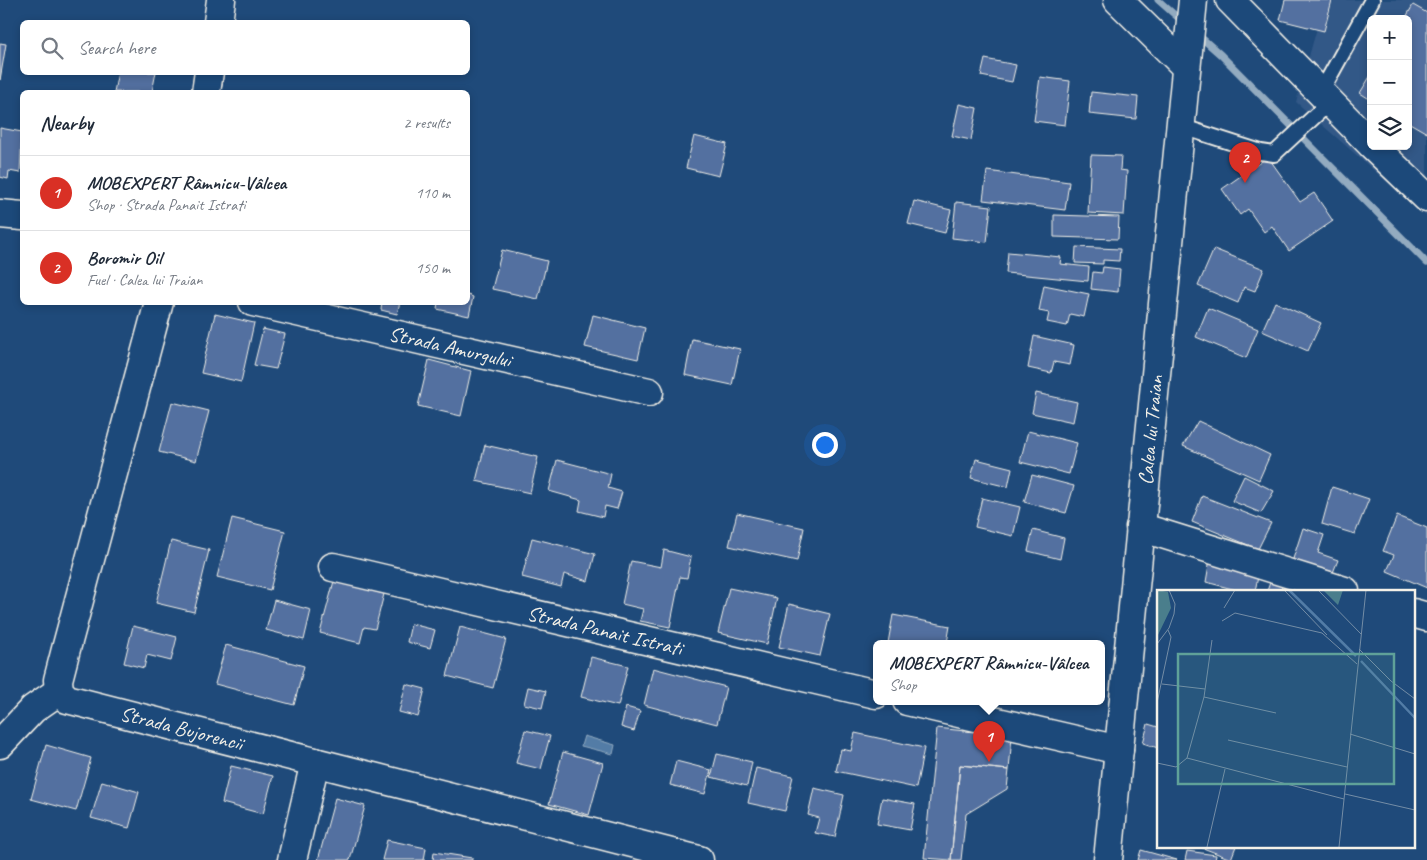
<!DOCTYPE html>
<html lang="en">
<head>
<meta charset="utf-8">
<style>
	:root { --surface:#fff; --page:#f6f6f7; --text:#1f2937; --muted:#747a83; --line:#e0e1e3; --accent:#d93025 }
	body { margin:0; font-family:Caveat,sans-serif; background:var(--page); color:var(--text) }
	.controls { position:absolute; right:15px; top:15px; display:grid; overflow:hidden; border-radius:8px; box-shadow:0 2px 8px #0003 }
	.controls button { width:45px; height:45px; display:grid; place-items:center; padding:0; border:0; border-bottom:1px solid var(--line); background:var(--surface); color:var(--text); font:25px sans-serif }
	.you { position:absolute; left:824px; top:444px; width:18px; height:18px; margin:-12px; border:4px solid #fff; border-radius:50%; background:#1a73e8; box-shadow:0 0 0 8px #1a73e833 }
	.badge { display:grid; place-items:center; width:32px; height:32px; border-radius:50%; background:var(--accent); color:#fff; font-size:16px; font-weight:700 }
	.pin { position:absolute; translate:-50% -41px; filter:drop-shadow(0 1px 2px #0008) }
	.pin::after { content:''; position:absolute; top:26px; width:18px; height:15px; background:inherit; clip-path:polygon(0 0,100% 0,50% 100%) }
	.popup { position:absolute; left:873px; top:640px; width:232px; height:65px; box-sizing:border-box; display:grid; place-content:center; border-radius:8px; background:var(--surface); filter:drop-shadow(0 1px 4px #0005); font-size:16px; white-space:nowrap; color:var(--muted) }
	.popup b { font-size:19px; color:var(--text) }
	.popup::after { content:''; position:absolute; left:50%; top:100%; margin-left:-10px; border:10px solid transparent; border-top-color:var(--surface) }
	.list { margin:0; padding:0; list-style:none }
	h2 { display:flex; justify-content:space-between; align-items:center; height:65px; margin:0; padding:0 20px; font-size:21px }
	h2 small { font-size:16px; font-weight:400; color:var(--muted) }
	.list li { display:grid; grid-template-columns:32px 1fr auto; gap:15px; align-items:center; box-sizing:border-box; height:75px; padding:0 20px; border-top:1px solid var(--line) }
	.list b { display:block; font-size:19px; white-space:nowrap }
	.list p { margin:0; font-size:16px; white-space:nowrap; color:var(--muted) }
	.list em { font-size:16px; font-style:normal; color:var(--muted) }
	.icon { flex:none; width:28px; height:28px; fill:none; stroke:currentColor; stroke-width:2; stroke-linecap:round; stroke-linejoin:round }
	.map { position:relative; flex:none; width:1427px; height:860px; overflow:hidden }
	.search { position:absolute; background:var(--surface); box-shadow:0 2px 8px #0003; left:20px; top:20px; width:450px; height:55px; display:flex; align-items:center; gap:12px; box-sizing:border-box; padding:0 18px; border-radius:8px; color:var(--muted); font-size:19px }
	.panel { position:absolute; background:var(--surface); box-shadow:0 2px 8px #0003; left:20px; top:90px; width:450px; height:215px; border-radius:8px }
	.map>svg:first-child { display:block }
	.built { fill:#325887; fill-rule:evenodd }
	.water { fill:#527ca6; stroke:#93abc0 }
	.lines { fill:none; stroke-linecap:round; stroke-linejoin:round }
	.stream { stroke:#93abc0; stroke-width:7 }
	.building { fill:#526fa0; stroke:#f4f1e8 }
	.service-casing { stroke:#f4f1e8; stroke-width:18 }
	.minor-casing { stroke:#f4f1e8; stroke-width:31 }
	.trunk-casing { stroke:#f4f1e8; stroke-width:31 }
	.service { stroke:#1f4a7a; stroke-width:14 }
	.minor { stroke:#1f4a7a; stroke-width:28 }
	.trunk { stroke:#1f4a7a; stroke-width:28 }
	.labels { text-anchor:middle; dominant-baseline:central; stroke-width:4; stroke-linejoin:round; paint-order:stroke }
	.street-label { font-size:21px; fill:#f4f1e8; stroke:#1f4a7a }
	.inset-river { fill:none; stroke:#527ca6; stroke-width:2.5 }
	.inset-road { fill:none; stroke:#748da6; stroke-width:1 }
	.view { fill:#5fa199; fill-opacity:0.15; stroke:#5fa199; stroke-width:2.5 }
	.inset-edge { fill:none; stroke:#f4f1e8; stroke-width:2.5 }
</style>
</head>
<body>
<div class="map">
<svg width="1427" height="860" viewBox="0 0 1427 860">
	<rect width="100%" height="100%" fill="#1f4a7a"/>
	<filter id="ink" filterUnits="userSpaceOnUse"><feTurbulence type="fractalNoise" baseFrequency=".02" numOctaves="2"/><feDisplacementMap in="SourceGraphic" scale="10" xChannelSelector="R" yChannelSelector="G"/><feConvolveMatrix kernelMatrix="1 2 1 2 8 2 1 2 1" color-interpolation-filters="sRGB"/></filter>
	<g filter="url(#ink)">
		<path class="built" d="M1325,0H1427V217L1296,102ZM1371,19H1408V146H1371Z"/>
		<path class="water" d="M584,736L615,745L613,754L581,746Z"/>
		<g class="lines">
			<path class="stream" d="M1158,0L1184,23
				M1196,33L1221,55L1427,263"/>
		</g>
		<path class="building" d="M1285,0H1332L1324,31L1280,20Z
			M1413,5L1427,13V133L1408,122V19H1405Z
			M0,43L6,44L0,80Z
			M985,59L1016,65L1012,82L981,76Z
			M118,72H156L152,92H114Z
			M1371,75V100L1360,93Z
			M1040,77L1070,81L1065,125L1034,121Z
			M1091,92L1138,97L1136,119L1089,114Z
			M959,104L977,108L971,140L952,136Z
			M0,128L22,132L20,173L9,171L8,179L0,177Z
			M694,136L727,144L719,176L686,168Z
			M1091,155L1121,156L1120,170L1127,171L1124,215L1088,213Z
			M1268,157L1300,202L1314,193L1333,221L1289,251L1272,226L1264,232L1248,209L1240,215L1222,189Z
			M987,171L1069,182L1065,210L983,200Z
			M914,201L951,210L945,233L908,224Z
			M956,202L991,206L987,242L952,238Z
			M1054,215L1119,217L1118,239L1054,237Z
			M1076,247L1120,249L1119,261L1103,260V264L1075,263Z
			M1214,249L1264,269L1255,291L1244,287L1238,303L1198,286Z
			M502,250L547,261L538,299L492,289Z
			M1008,252L1061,257L1060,264L1089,267L1088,281L1006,273Z
			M1103,267L1120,269L1118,292L1091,289L1093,272L1102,273Z
			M1044,285L1089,294L1084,317L1070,314L1067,326L1047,322L1049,313L1039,311Z
			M468,295L473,297L469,316L437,309L438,302H468Z
			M382,302H400L397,314L381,310Z
			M1275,302L1321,323L1308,351L1262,331Z
			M1208,308L1258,329L1246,358L1196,337Z
			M215,314L254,323L241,382L201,373Z
			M593,315L645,328L638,359L585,347Z
			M263,329L285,334L276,369L254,365Z
			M1034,336L1074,345L1070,365L1054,362L1051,373L1028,368Z
			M692,339L740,349L732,385L685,375Z
			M429,360L471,371L461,416L418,406Z
			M1036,393L1077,402L1073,422L1032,413Z
			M172,402L209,411L196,461L159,452Z
			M1198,421L1270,455L1259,480L1183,446Z
			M1028,431L1077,443L1069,474L1020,462Z
			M485,445L538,457L530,493L476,481Z
			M976,459L1012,468L1008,487L971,478Z
			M557,460L611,474L608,488L622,492L617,509L605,506L603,517L579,511L581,500L549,491Z
			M1032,475L1074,486L1066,513L1024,502Z
			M1244,476L1274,491L1261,513L1232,501Z
			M1332,487L1369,499L1355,534L1322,524Z
			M1202,496L1271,523L1258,549L1192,522Z
			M982,498L1020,507L1013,536L975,527Z
			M737,513L804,528L797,561L729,546Z
			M1397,516L1427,528V588L1387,571L1394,555L1383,551Z
			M232,518L285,531L270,590L217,577Z
			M1303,528L1324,535L1318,553L1338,560L1332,575L1292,562Z
			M1033,530L1064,538L1060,559L1028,551Z
			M532,538L595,554L588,581L564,574L561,587L522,577Z
			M171,541L209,550L194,612L156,603Z
			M664,550L691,557L687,578L680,577L670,627L640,621L643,609L622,604L631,561L661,567Z
			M1210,559L1259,572L1255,591H1240L1206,582Z
			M1272,577L1315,591H1267Z
			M334,581L384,594L375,629L364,627L360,643L320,633Z
			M729,588L777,598L767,644L718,633Z
			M274,600L311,610L304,640L266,630Z
			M789,604L830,614L820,656L779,647Z
			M893,615L950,626L947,643H888Z
			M411,624L435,630L430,648L407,642Z
			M133,626L177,637L171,661L147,655L144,668L124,663Z
			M460,627L506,639L493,688L447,676Z
			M226,645L304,666L294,705L215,684Z
			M591,657L628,666L618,706L581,697Z
			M653,668L726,687L717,724L644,705Z
			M406,684L425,689L418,717L399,712Z
			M528,687L546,691L542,708L524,704Z
			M626,707L640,711L634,731L621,727Z
			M1148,724L1158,727V748L1143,743Z
			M937,728L1012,736L1009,770L960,765L951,860L924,858Z
			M525,730L550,736L541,769L516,763Z
			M855,733L924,748L916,788L836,771L841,749L851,751Z
			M46,745L91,758L76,811L31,799Z
			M563,752L603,763L589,815L549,804Z
			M717,754L752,762L747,786L711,777Z
			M676,761L711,770L705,794L670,785Z
			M960,765L1009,770L1007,789L966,814L961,860H951Z
			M231,766L273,776L263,814L222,803Z
			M756,768L793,776L785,811L748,803Z
			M102,781L139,792L129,828L91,818Z
			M814,788L844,795L835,837L815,833L819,818L808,815Z
			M335,798L365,806L350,860H318Z
			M882,798L915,804L910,830L877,824Z
			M387,840L426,848L424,860H382Z
			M1198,846H1236L1231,859Z
			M1141,850L1177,860H1138Z
			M1187,851L1216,855L1215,860H1185Z
			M434,852L472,858V860H433Z"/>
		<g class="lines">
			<defs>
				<path id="service" d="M1321,92L1372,0
					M1180,126L1261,152L1274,154L1330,102"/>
				<g id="minor">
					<path d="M1118,0L1186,67"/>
					<path d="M1230,0L1371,144"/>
					<path d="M218,22L221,0"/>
					<path d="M206,92L209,72"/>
					<path d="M1373,146L1427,198"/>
					<path d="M0,214L22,216"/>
					<path id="s1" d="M159,302L66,649L58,680L59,691L67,699L699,860"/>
					<path id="s2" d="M253,302L649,392"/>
					<path d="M1140,527L1345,591"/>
					<path id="s3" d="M333,567L876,694"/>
					<path d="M1413,613L1427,617"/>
					<path d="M907,701L1119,750"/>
					<path d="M0,744L33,709L59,691"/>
					<path d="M292,860L315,762"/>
				</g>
				<g id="trunk">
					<path id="s4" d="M1108,860L1193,0"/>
				</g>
			</defs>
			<use href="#service" class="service-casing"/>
			<use href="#minor" class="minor-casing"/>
			<use href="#trunk" class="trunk-casing"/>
			<use href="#service" class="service"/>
			<use href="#minor" class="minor"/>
			<use href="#trunk" class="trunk"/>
		</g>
	</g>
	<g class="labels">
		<g class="street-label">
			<text stroke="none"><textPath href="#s2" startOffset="202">Strada Amurgului</textPath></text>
			<text stroke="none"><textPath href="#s4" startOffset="432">Calea lui Traian</textPath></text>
			<text stroke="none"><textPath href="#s3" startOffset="279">Strada Panait Istrati</textPath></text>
			<text stroke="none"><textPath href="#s1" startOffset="532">Strada Bujorencii</textPath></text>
		</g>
	</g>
	<g transform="translate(1157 590)">
		<rect width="258" height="258" fill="#1f4a7a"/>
		<path d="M0,0L11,2L14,18L0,47ZM166,0H186L181,15Z" fill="#4a7e8c"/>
		<path class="inset-river" d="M132,0L199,66M204,71L258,128"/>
		<path class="inset-road" d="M127,0L170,45M161,0L204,44M67,18L78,0M65,31L78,23L165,43L200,74M0,54L12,38L17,24L18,14L12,0M202,59L234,91L258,109M5,94L48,99M47,107L119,123M0,113L14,47L11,40M193,144L258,164M71,150L190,177M30,168L187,209M30,168L47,107L55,50M0,173L19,177L30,168M188,204L258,220M50,257L68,179M182,257L209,0"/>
		<path class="view" d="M21,64H237V194H21Z"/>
		<rect width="258" height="258" class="inset-edge"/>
	</g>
</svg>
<div class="controls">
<button>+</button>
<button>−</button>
<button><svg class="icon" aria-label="layers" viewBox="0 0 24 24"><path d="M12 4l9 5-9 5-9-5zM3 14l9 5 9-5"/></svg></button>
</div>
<div class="you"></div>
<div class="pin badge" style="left:989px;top:762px">1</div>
<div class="popup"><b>MOBEXPERT Râmnicu-Vâlcea</b>Shop</div>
<div class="pin badge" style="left:1245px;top:183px">2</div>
<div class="search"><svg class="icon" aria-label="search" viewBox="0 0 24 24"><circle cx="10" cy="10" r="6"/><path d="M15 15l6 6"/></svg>Search here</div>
<section class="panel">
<h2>Nearby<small>2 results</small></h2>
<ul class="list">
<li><span class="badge">1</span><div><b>MOBEXPERT Râmnicu-Vâlcea</b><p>Shop · Strada Panait Istrati</p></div><em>110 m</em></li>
<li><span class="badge">2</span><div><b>Boromir Oil</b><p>Fuel · Calea lui Traian</p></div><em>150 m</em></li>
</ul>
</section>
</div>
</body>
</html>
